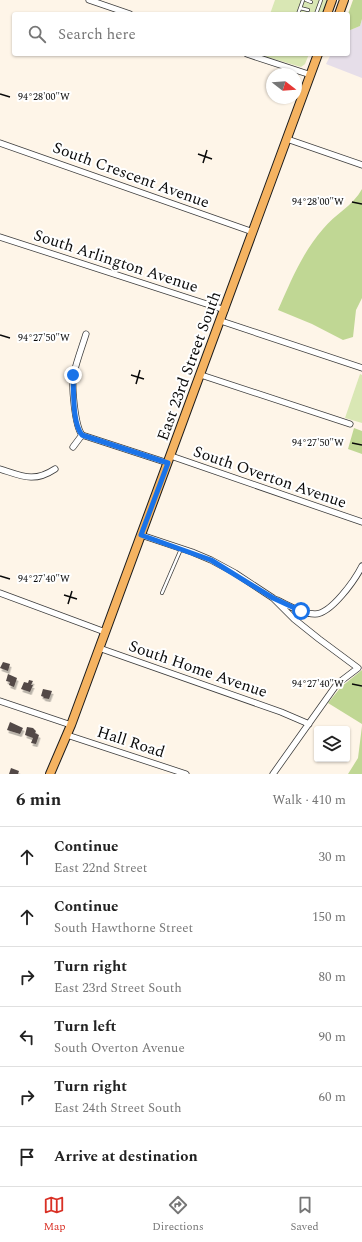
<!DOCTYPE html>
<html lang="en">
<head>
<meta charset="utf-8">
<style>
	:root { --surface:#fff; --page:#f2f2f2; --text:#222; --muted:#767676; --line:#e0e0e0; --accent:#d93025 }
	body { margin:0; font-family:Spectral,serif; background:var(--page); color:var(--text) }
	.controls { position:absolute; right:12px; bottom:12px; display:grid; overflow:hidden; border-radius:4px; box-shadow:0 1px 3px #0004 }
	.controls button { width:36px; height:36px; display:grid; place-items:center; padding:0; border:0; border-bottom:1px solid var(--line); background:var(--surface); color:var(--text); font:20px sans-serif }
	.compass { position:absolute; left:266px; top:68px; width:36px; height:36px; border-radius:50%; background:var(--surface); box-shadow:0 1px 3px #0004; rotate:107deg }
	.stop { position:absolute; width:12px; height:12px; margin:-9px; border:3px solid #1a73e8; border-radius:50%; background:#fff }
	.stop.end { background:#1a73e8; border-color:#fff; box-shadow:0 1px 4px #0008 }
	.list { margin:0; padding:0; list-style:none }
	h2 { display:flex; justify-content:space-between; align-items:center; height:52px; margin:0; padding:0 16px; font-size:17px }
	h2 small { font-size:13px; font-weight:400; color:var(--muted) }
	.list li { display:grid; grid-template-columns:26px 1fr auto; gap:12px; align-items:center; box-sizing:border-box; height:60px; padding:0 16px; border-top:1px solid var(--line) }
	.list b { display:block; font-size:15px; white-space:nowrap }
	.list p { margin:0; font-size:13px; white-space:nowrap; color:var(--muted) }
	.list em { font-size:13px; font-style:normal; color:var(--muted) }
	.icon { flex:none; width:22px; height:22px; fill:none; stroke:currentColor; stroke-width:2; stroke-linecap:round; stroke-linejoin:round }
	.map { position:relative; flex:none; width:362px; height:774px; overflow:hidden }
	.search { position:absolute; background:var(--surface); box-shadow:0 1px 3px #0004; left:12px; right:12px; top:12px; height:44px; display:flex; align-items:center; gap:10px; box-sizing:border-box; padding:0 14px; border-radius:4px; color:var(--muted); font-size:15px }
	.sheet { height:412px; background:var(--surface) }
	nav { display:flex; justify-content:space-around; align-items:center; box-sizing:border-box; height:56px; border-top:1px solid var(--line); background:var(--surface); font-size:11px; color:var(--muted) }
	nav a { display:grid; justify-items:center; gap:2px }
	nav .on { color:var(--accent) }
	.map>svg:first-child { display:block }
	.industrial { fill:#e6dee9 }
	.green { fill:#d9e7b4 }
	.forest { fill:#c0d794 }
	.building { fill:#524947; filter:url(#shadow) }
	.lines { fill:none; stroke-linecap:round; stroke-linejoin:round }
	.lane-casing { stroke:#3d3d3d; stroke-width:4 }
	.street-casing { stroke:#3d3d3d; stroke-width:7 }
	.primary-casing { stroke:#1b1b1b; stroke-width:10 }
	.lane { stroke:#fff; stroke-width:2.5 }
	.street { stroke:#fff; stroke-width:5.5 }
	.primary { stroke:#f5b361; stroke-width:8 }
	.route { stroke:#1a73e8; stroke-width:5 }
	.ticks { fill:none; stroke:#0a0a0a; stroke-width:1.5 }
	.labels { text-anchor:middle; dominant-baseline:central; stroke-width:4; stroke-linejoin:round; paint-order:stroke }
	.street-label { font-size:16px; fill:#0a0a0a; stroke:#fff }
	.ticks-label { font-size:10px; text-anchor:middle; fill:#0a0a0a; stroke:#fff; stroke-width:4; stroke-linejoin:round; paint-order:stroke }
</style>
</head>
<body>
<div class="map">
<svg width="362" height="774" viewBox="0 0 362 774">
	<defs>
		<filter id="shadow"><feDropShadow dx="1.5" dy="3" stdDeviation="0" flood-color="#0004"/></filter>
	</defs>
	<rect width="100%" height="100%" fill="#fef5e8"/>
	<path class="industrial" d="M362,19V78L326,64L331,54H348V31L360,26Z"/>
	<path class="green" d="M275,0H328L323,14H270Z
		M257,54H309L305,64L301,67Z
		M360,374L362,375V423L345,418Z"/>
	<path class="forest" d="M353,0H362V19L360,26L348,31V14Z
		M362,189V298L356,310L353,337L343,340L312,324L278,310C291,281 302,253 323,229C335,214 353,206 362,189Z
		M354,428L362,431V454L348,449Z
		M362,670V724L328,703L341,687Z
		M362,726V774H348L358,758Z"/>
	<path class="building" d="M3,662L10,664L8,671L0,668Z
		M8,674L17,678L14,687L9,685L10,682L6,681Z
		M29,680L33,681L31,685H33L30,692L21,689L24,682L28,683Z
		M43,689L52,691L49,699L43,698L44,697L41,696Z
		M10,722L23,728L20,734L7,730Z
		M27,727L33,728L36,731L35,733L39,735L36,744L31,743L33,738L25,735Z
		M11,768L19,771L18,774H9Z"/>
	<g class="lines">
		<defs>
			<path id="lane" d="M306,0L311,2
				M300,8L308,10
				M298,14L303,0
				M316,14L321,0
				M162,593L181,549"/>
			<path id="street" d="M89,0L130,14
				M247,54L311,75
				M287,139L362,165
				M0,143L253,232
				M0,237L225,310
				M221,321L362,368
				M201,375L350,424
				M82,435C75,426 71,385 74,373C77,360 82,347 86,334
				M82,435L168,463
				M73,447L82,435
				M171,456L362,522
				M0,469C22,476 34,483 55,469
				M141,535L192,552L211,560L235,573L273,598L294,619L319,639L358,668L337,684L273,774
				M0,593L105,632
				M277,600C288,605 302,614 315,614C331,614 355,580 362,566
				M99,648L281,712L309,724
				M0,701L71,725
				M67,735L186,774"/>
			<path id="primary" d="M327,14L332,0
				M339,14L344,0
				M50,774L71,725L318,54"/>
		</defs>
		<use href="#lane" class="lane-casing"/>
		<use href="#street" class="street-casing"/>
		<use href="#primary" class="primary-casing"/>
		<use href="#lane" class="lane"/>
		<use href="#street" class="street"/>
		<use href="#primary" class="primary"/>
	</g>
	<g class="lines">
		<path class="route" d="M73,375C74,391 72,423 82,435L168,463L141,535L211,560L273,598L301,611"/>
	</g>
	<path class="ticks" d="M0,94L10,97M198,154L212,159M203,163L207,150M352,202L362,204M0,335L10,338M131,375L144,379M136,384L140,370M352,443L362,445M0,576L10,579M64,595L77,599M68,604L72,591M352,684L362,686"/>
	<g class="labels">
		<g class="street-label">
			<text transform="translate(131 175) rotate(20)">South Crescent Avenue</text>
			<text transform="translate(116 261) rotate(18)">South Arlington Avenue</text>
			<text transform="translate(189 366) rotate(-70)">East 23rd Street South</text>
			<text transform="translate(270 477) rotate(19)">South Overton Avenue</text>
			<text transform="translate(198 669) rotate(19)">South Home Avenue</text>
			<text transform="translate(131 742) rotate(18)">Hall Road</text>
		</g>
	</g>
	<g class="ticks-label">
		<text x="44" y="100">94°28'00"W</text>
		<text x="318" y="205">94°28'00"W</text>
		<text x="44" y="341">94°27'50"W</text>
		<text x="318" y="446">94°27'50"W</text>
		<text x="44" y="582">94°27'40"W</text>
		<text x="318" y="687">94°27'40"W</text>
	</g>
</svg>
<div class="controls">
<button><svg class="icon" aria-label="layers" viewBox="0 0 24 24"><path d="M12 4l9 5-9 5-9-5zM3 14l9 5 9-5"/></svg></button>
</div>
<svg class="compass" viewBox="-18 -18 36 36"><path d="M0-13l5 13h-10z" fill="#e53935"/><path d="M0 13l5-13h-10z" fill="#767676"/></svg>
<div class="stop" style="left:301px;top:611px"></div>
<div class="stop end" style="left:73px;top:375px"></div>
<div class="search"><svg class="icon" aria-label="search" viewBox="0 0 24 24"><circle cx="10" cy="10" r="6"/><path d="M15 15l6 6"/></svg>Search here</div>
</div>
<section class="sheet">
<h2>6 min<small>Walk · 410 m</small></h2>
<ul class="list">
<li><svg class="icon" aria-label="ahead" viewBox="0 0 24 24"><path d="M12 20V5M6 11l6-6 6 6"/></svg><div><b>Continue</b><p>East 22nd Street</p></div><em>30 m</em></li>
<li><svg class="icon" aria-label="ahead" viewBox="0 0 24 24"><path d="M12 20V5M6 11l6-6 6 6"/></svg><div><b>Continue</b><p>South Hawthorne Street</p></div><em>150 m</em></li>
<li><svg class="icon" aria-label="right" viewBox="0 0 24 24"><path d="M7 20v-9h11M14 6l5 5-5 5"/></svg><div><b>Turn right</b><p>East 23rd Street South</p></div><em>80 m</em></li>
<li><svg class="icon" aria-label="left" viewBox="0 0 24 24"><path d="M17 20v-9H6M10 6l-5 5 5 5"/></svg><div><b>Turn left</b><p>South Overton Avenue</p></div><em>90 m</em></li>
<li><svg class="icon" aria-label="right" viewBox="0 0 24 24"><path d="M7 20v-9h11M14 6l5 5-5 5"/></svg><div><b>Turn right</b><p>East 24th Street South</p></div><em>60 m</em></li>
<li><svg class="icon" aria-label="arrive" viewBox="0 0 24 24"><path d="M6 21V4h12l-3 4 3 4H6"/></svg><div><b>Arrive at destination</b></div></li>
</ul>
</section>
<nav>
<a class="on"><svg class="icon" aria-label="map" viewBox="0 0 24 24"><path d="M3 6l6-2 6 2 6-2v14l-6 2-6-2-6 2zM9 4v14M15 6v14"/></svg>Map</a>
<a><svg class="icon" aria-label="directions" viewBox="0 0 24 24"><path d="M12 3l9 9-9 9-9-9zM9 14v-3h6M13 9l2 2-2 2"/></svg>Directions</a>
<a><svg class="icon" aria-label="saved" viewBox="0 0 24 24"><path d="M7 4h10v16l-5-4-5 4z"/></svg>Saved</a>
</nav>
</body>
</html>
